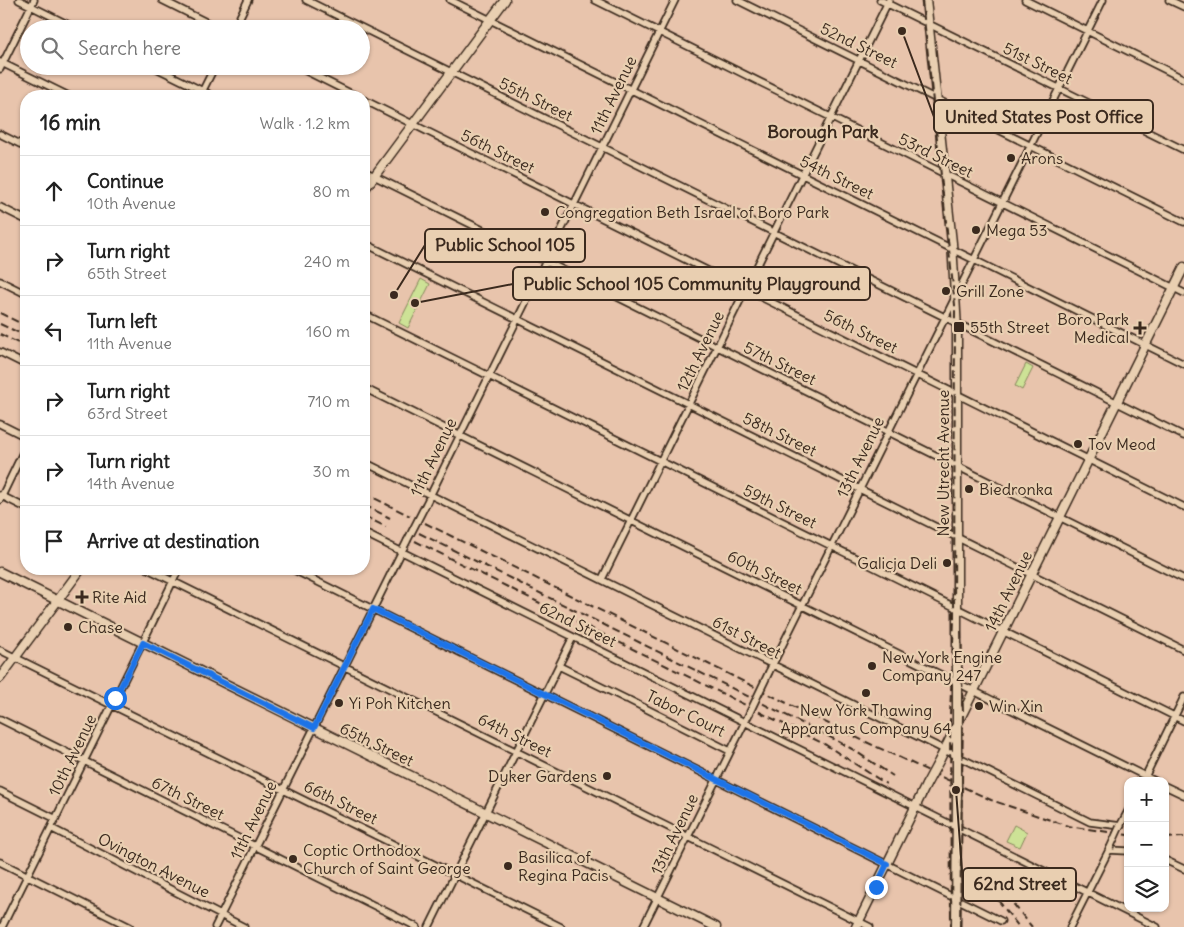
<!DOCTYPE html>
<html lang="en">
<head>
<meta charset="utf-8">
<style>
	:root { --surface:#fff; --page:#f2f2f2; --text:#222; --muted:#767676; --line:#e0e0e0 }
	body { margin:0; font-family:Delius,sans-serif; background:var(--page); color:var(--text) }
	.controls { position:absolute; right:15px; bottom:15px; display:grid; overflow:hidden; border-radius:10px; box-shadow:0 1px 4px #0004 }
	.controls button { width:45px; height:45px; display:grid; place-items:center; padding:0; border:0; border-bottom:1px solid var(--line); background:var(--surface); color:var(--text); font:25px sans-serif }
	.stop { position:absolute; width:15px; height:15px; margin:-11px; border:4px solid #1a73e8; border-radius:50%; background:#fff }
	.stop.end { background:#1a73e8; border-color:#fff; box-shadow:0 1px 5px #0008 }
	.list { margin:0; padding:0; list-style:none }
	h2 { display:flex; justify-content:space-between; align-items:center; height:65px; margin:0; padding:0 20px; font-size:21px }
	h2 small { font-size:16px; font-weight:400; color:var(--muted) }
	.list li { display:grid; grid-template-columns:32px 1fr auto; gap:15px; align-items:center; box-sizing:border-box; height:70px; padding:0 20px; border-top:1px solid var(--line) }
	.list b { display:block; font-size:19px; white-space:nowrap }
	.list p { margin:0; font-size:16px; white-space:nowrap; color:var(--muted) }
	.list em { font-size:16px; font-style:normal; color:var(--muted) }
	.icon { flex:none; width:28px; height:28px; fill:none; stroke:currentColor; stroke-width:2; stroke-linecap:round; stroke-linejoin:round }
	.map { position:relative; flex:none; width:1184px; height:927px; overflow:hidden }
	.search { position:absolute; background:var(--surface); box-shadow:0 1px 4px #0004; left:20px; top:20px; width:350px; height:55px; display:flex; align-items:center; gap:12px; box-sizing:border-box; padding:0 18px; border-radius:28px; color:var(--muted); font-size:19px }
	.panel { position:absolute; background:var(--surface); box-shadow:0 1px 4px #0004; left:20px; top:90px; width:350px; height:485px; border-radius:20px }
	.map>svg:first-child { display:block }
	.green { fill:#cde296; stroke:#84865a }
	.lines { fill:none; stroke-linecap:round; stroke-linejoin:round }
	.street-casing { stroke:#3b2a1e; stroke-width:9 }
	.secondary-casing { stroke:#3b2a1e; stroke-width:11 }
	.street { stroke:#e9cfb1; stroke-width:5.5 }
	.secondary { stroke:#e9cfb1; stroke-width:8 }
	.rail { stroke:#3b2a1e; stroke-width:2; stroke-dasharray:8 4; stroke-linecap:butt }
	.street-bridge-casing { stroke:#3b2a1e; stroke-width:9; stroke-linecap:butt }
	.secondary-bridge-casing { stroke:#3b2a1e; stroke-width:11; stroke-linecap:butt }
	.street-bridge { stroke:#e9cfb1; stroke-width:5.5 }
	.secondary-bridge { stroke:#e9cfb1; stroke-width:8 }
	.route { stroke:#1a73e8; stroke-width:6 }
	.poi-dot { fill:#3b2a1e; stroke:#e9cfb1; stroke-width:2 }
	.labels { text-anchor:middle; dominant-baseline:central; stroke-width:4.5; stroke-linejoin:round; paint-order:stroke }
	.street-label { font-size:16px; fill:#3b2a1e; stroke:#e9cfb1 }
	.poi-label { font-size:16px; fill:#3b2a1e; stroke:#e9cfb1; text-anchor:start }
	.neighbourhood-label { font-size:18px; font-weight:bold; fill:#3b2a1e; stroke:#e9cfb1 }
	.leader { fill:none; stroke:#3b2a1e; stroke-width:2 }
	.callout-dot { fill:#3b2a1e; stroke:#e9cfb1; stroke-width:2 }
	.callout { fill:#e9cfb1; stroke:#3b2a1e; stroke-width:2 }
	.callout-label { font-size:18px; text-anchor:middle; font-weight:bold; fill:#3b2a1e }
</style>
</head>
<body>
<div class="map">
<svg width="1184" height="927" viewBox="0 0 1184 927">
	<rect width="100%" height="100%" fill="#e8c4ac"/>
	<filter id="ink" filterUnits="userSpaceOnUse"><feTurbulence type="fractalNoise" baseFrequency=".02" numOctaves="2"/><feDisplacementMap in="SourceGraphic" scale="10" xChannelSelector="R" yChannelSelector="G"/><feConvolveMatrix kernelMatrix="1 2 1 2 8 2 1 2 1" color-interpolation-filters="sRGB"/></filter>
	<g filter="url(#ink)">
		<path class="green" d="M421,279L430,284L408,328L399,323Z
			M1026,364L1033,368L1022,390L1015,386Z
			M1014,825L1027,832L1020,847L1006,841Z"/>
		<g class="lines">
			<defs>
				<path id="street" d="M19,0L77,29
					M162,0L220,29
					M306,0L1184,436
					M450,0L1184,364
					M595,0L1184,293
					M737,0L1184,222
					M880,0L1184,150
					M1025,0L1184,79
					M1169,0L1184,7
					M234,29L248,0
					M0,62L69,96
					M152,66L213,96
					M296,66L356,96
					M0,69L34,0
					M200,96L215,66
					M364,100L1184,507
					M0,134L26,147
					M364,171L1184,579
					M0,207L26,220
					M364,243L1184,650
					M0,281L26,294
					M364,314L1184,721
					M0,352L26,365
					M364,388L1155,781
					M0,424L26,437
					M364,462L1090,822L1121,826
					M0,495L26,508
					M0,500L26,446
					M426,504L675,0
					M364,533L1157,927
					M148,569L870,927
					M292,569L1001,921
					M602,579L889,0
					M0,650L561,927
					M559,666L626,699
					M769,672L1103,0
					M629,700L730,751
					M0,719L417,927
					M1143,781L1184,697
					M1165,786L1184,795
					M0,791L56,819
					M1120,826L1128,811
					M51,828L244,927
					M1109,850L1128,851
					M1165,860L1184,869
					M0,862L130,927
					M2,927L179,569
					M215,927L407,541
					M429,927L573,637
					M643,927L749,714
					M1070,927L1110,848"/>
				<path id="secondary" d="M926,0L952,243L957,329V770
					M364,190L505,0
					M0,572L716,927
					M0,678L81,569
					M940,759L1184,267
					M856,927L926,785
					M956,927L957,796"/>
			</defs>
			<use href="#street" class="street-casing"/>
			<use href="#secondary" class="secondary-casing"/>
			<use href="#street" class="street"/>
			<use href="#secondary" class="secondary"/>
			<path class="rail" d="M922,0L955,305L954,620L950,715L951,927
				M0,313L26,326
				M0,324L26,336
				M0,334L26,347
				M364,493L410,516
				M364,505L390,518
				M364,516L386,527
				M425,523L849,734L991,800L1068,826L1128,835
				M419,533L830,737L852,749L893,776
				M415,541L826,745L886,784
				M1165,838L1184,837
				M991,876L1032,927
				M983,881L1019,927
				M960,927L963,714L961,630"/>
			<defs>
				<path id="street-bridge" d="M407,541L426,504
					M749,714L769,672
					M1110,848L1120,826"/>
				<path id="secondary-bridge" d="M926,785L940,759
					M957,796V770"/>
			</defs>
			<use href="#street-bridge" class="street-bridge-casing"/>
			<use href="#secondary-bridge" class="secondary-bridge-casing"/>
			<use href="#street-bridge" class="street-bridge"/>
			<use href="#secondary-bridge" class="secondary-bridge"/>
		</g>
	</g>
	<g class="lines" filter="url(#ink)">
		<path class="route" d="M115,698L143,643L314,728L373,609L887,864L876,887"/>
	</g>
	<g class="poi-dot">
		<circle cx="1011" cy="158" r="5"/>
		<circle cx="545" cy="212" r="5"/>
		<circle cx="976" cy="230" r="5"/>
		<circle cx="946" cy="291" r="5"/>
		<rect x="953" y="321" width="12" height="12" rx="2.5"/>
		<path d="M1137.5 320.5h5v5h5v5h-5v5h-5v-5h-5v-5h5z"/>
		<circle cx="1078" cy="444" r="5"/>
		<circle cx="969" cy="489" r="5"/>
		<circle cx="947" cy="563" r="5"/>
		<path d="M79.5 589.5h5v5h5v5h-5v5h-5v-5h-5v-5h5z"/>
		<circle cx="68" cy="627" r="5"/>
		<circle cx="872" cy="666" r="5"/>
		<circle cx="866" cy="693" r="5"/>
		<circle cx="339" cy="703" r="5"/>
		<circle cx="979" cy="706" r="5"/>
		<circle cx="607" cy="776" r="5"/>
		<circle cx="293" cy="859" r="5"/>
		<circle cx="508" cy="866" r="5"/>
	</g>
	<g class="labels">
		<g class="street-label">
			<text transform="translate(859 45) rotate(26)">52nd Street</text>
			<text transform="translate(1038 63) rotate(26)">51st Street</text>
			<text transform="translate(613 95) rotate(-64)">11th Avenue</text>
			<text transform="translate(536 99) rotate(26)">55th Street</text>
			<text transform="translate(498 151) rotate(26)">56th Street</text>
			<text transform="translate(936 155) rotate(26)">53rd Street</text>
			<text transform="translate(837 177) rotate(26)">54th Street</text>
			<text transform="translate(861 331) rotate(26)">56th Street</text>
			<text transform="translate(700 351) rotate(-64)">12th Avenue</text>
			<text transform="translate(780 363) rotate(26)">57th Street</text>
			<text transform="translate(780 434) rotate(26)">58th Street</text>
			<text transform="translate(433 457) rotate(-64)">11th Avenue</text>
			<text transform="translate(860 457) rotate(-64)">13th Avenue</text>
			<text transform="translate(943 463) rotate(-90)">New Utrecht Avenue</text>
			<text transform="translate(780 506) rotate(26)">59th Street</text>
			<text transform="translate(765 572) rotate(26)">60th Street</text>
			<text transform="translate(1008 591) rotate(-64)">14th Avenue</text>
			<text transform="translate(578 624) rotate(26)">62nd Street</text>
			<text transform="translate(747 637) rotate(27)">61st Street</text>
			<text transform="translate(686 713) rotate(26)">Tabor Court</text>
			<text transform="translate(515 735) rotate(26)">64th Street</text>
			<text transform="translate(377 744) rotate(26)">65th Street</text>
			<text transform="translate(72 755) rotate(-64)">10th Avenue</text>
			<text transform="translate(188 798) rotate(26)">67th Street</text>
			<text transform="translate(341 802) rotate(26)">66th Street</text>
			<text transform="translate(253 820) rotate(-64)">11th Avenue</text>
			<text transform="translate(674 834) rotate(-64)">13th Avenue</text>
			<text transform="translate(154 865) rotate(27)">Ovington Avenue</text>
		</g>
		<g class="poi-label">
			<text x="1021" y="158">Arons</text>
			<text x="555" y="212">Congregation Beth Israel of Boro Park</text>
			<text x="986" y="230">Mega 53</text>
			<text x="956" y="291">Grill Zone</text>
			<text x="1129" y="319" text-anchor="end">Boro Park<tspan x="1129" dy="18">Medical</tspan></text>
			<text x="970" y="327">55th Street</text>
			<text x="1088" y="444">Tov Meod</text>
			<text x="979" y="489">Biedronka</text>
			<text x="937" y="563" text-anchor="end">Galicja Deli</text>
			<text x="92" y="597">Rite Aid</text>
			<text x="78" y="627">Chase</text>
			<text x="882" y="657">New York Engine<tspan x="882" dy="18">Company 247</tspan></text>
			<text x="349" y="703">Yi Poh Kitchen</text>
			<text x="989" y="706">Win Xin</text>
			<text x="866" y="710" text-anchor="middle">New York Thawing<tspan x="866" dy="18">Apparatus Company 64</tspan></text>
			<text x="597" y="776" text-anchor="end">Dyker Gardens</text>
			<text x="303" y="850">Coptic Orthodox<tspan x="303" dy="18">Church of Saint George</tspan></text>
			<text x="518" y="857">Basilica of<tspan x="518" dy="18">Regina Pacis</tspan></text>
		</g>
		<g class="neighbourhood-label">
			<text x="823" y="131">Borough Park</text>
		</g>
	</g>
	<path class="leader" d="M902 31L934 117M394 295L425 245M415 303L513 284M956 790L963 884"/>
	<g class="callout-dot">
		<circle cx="902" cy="31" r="5"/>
		<circle cx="394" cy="295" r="5"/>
		<circle cx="415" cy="303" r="5"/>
		<circle cx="956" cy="790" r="5"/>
	</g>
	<g class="callout">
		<rect x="934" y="100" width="219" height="33" rx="5"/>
		<rect x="425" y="229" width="160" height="33" rx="5"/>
		<rect x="513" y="267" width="357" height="33" rx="5"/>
		<rect x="963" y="868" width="113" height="33" rx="5"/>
	</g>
	<g class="callout-label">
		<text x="1044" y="123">United States Post Office</text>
		<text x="505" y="251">Public School 105</text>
		<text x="692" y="290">Public School 105 Community Playground</text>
		<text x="1020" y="890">62nd Street</text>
	</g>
</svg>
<div class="controls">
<button>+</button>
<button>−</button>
<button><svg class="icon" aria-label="layers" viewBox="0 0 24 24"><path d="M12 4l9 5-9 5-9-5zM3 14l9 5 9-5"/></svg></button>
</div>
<div class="stop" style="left:115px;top:698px"></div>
<div class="stop end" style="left:876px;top:887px"></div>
<div class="search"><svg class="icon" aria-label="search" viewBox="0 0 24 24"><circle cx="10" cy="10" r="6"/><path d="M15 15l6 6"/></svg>Search here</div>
<section class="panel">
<h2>16 min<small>Walk · 1.2 km</small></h2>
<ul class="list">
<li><svg class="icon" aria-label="ahead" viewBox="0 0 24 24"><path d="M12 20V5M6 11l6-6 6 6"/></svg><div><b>Continue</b><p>10th Avenue</p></div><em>80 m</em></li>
<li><svg class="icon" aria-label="right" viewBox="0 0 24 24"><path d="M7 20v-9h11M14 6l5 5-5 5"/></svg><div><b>Turn right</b><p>65th Street</p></div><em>240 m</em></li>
<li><svg class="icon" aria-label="left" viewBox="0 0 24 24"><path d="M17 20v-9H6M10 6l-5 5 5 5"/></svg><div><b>Turn left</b><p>11th Avenue</p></div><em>160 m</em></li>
<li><svg class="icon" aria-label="right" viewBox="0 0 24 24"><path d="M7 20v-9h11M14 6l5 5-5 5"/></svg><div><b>Turn right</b><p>63rd Street</p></div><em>710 m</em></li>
<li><svg class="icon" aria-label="right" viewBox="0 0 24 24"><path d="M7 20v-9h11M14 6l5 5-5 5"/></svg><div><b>Turn right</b><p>14th Avenue</p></div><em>30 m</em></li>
<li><svg class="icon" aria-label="arrive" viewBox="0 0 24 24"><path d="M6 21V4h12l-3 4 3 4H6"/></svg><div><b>Arrive at destination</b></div></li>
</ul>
</section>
</div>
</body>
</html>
